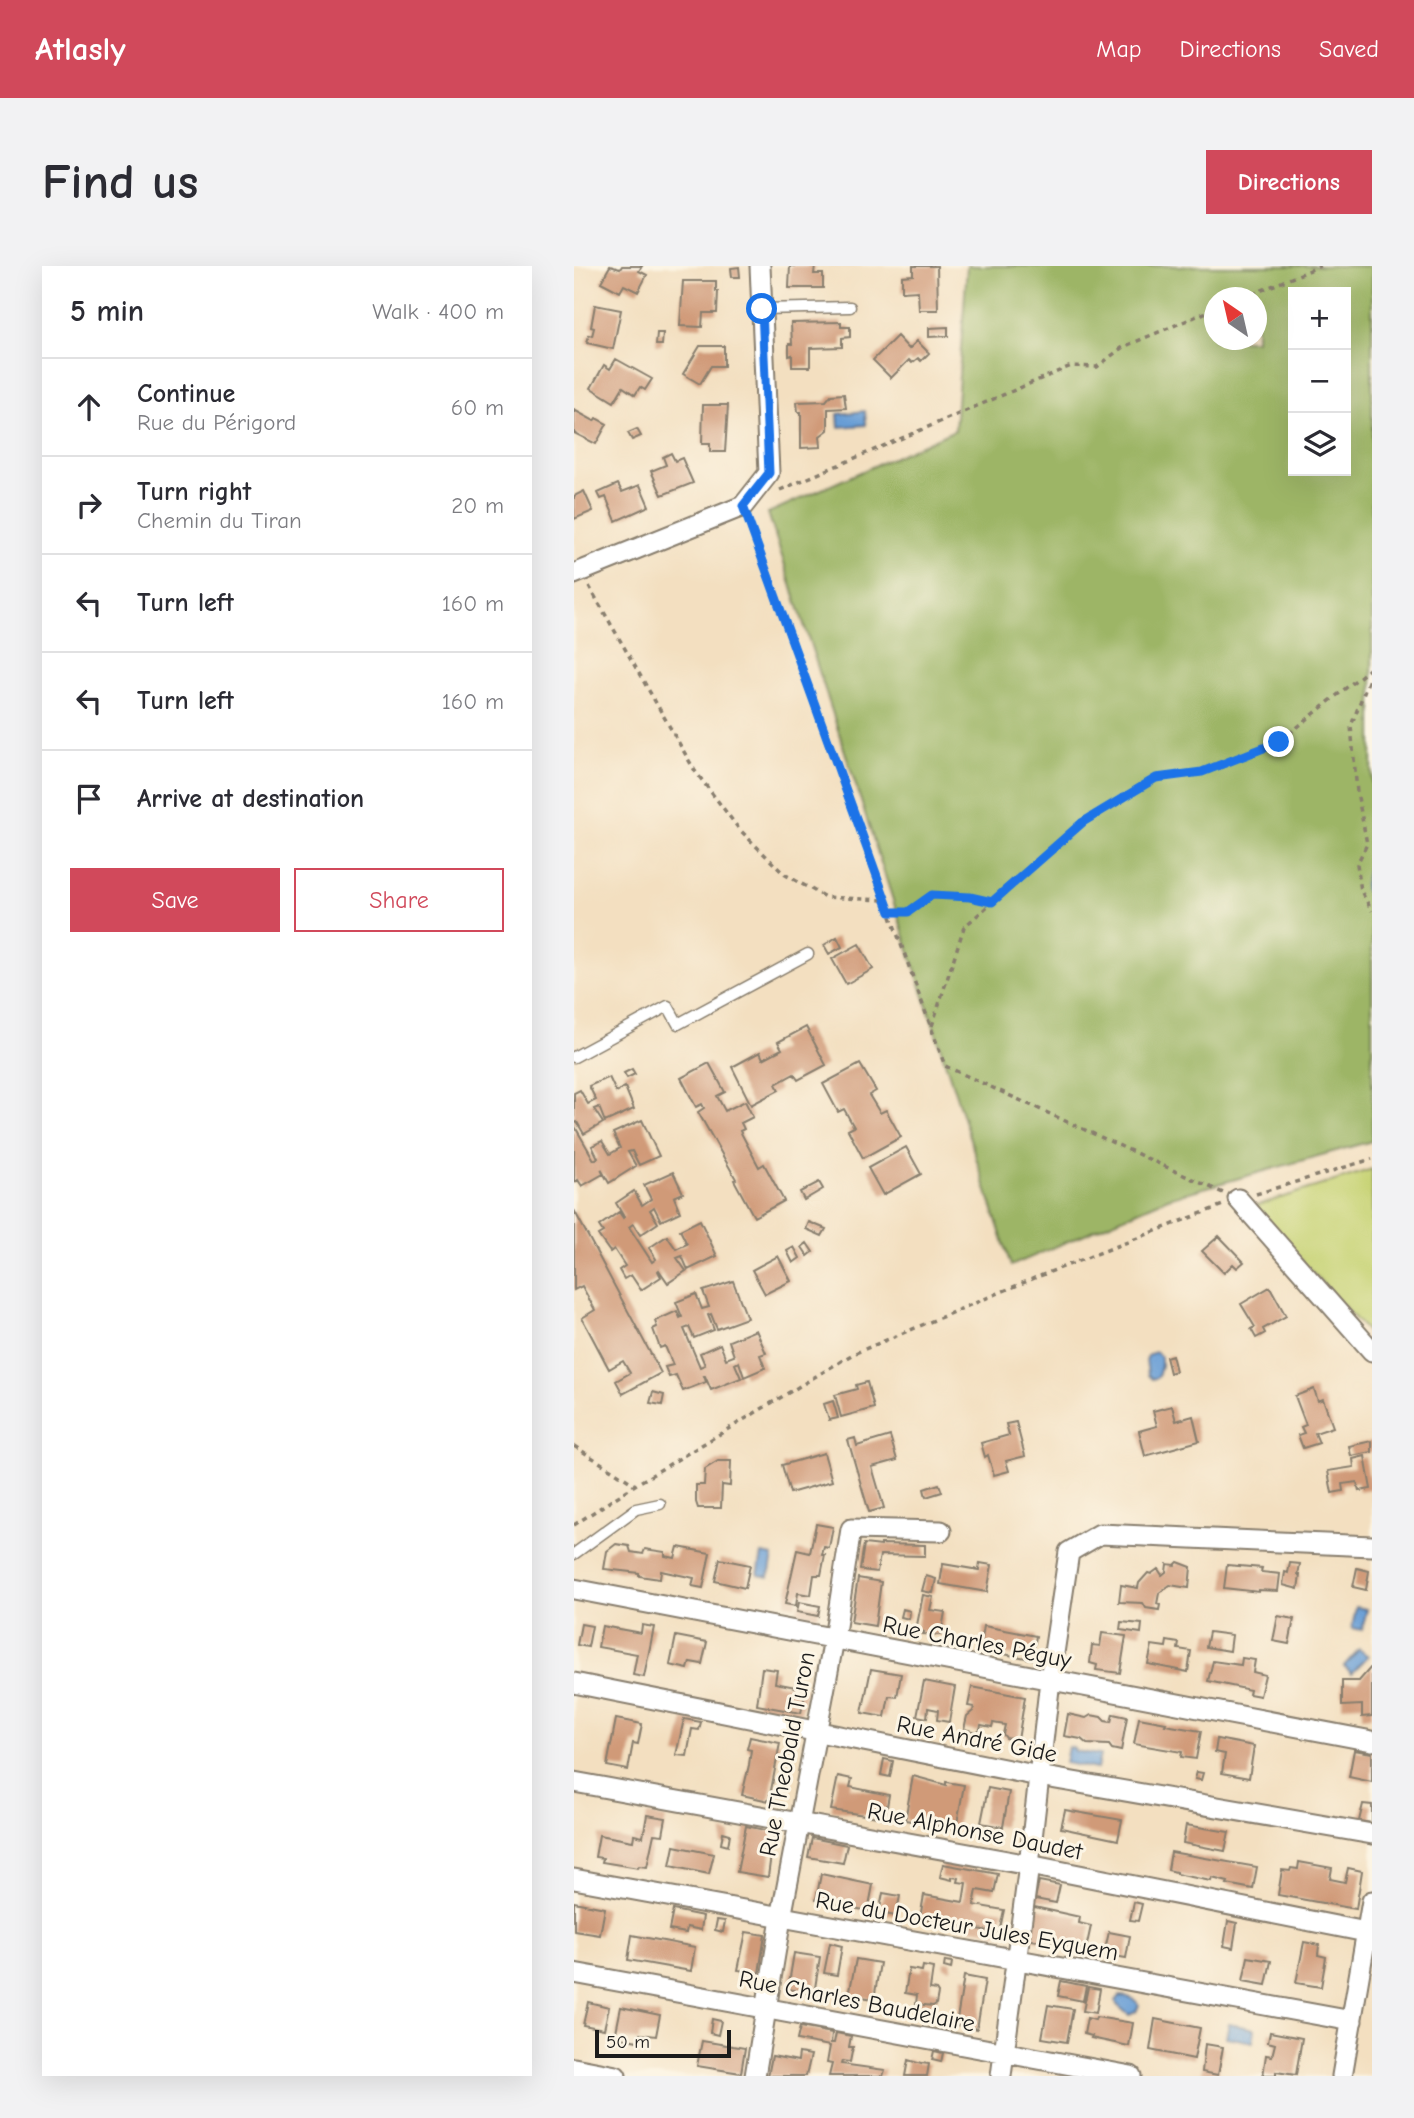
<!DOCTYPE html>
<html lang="en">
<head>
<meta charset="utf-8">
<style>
	:root { --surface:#fff; --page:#f2f2f3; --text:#2b2b33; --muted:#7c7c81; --line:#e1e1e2; --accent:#d1495b }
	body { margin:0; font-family:"Comic Neue",sans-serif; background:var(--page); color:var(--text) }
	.controls { position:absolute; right:21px; top:21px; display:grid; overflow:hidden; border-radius:0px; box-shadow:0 7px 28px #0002 }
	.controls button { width:63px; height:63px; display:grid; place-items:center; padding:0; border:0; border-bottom:2px solid var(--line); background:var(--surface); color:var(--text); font:35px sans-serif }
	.compass { position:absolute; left:630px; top:21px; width:63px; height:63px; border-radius:50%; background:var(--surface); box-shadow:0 7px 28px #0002; rotate:326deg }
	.scale { position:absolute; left:21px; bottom:18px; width:136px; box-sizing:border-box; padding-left:7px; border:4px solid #1c1c1c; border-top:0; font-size:19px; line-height:24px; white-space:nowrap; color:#1c1c1c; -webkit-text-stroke:5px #fcf5e5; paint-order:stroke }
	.stop { position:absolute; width:21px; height:21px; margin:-16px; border:5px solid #1a73e8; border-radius:50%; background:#fff }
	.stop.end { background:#1a73e8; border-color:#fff; box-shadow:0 2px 7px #0008 }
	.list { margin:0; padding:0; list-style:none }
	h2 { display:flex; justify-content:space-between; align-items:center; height:91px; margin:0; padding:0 28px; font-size:30px }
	h2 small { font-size:23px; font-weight:400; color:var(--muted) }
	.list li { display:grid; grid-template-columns:46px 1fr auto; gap:21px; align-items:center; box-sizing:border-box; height:98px; padding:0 28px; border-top:2px solid var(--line) }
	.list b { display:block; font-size:26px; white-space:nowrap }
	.list p { margin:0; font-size:23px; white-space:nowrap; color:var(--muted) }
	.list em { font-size:23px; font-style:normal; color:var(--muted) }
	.actions { display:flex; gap:14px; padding:21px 28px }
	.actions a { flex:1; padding:16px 0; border:2px solid var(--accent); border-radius:0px; text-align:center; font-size:24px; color:var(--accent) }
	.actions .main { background:var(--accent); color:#fff }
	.icon { flex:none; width:38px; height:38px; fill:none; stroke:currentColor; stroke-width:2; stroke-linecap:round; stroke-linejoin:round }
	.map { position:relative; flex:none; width:798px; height:1810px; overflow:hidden; border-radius:0px }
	header { display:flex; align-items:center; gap:42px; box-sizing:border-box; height:98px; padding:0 35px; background:var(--accent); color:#fff }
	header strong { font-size:33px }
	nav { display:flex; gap:38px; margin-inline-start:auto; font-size:24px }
	.intro { display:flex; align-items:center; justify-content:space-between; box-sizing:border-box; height:168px; padding:0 42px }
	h1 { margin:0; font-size:49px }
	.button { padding:18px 32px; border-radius:0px; background:var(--accent); color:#fff; font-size:24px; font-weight:700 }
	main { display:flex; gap:42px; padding:0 42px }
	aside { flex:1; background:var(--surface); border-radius:0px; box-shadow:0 7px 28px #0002 }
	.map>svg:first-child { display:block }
	.green { fill:#c7d375; stroke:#727848; stroke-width:2 }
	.forest { fill:#9db566; stroke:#5c6841; stroke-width:2; fill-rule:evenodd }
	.water { fill:#689dd5; stroke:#425c78; stroke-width:2 }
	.building { fill:#d09a78 }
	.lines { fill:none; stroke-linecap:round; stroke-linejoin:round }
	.service-casing { stroke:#887e6e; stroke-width:13 }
	.minor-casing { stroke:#887e6e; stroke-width:23 }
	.path { stroke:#887e6e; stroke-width:3.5; stroke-dasharray:5 5; stroke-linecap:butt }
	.service { stroke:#fff; stroke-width:10 }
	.minor { stroke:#fff; stroke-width:19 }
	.route { stroke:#1a73e8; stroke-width:9 }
	.labels { text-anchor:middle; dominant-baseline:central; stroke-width:6; stroke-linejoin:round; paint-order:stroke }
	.street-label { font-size:24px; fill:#1c1c1c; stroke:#fcf5e5 }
</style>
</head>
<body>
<header>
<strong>Atlasly</strong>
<nav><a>Map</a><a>Directions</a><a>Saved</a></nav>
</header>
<div class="intro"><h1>Find us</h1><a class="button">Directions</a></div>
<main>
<aside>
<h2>5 min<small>Walk · 400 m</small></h2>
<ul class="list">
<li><svg class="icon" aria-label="ahead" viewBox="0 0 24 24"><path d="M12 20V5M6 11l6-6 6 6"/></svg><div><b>Continue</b><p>Rue du Périgord</p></div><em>60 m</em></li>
<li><svg class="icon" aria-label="right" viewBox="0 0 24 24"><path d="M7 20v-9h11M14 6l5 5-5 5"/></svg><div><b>Turn right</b><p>Chemin du Tiran</p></div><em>20 m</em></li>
<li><svg class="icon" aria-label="left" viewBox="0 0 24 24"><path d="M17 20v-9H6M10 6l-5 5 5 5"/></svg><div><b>Turn left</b></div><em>160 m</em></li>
<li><svg class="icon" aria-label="left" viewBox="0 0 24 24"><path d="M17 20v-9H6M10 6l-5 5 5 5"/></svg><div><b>Turn left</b></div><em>160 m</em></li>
<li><svg class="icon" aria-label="arrive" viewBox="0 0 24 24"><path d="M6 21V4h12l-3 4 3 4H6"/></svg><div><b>Arrive at destination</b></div></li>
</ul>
<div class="actions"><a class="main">Save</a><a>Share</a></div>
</aside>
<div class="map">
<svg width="798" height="1810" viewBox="0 0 798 1810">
	<rect width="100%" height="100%" fill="#fcf5e5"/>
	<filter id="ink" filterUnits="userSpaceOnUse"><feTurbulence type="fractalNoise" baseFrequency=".0143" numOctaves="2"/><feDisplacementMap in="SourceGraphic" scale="14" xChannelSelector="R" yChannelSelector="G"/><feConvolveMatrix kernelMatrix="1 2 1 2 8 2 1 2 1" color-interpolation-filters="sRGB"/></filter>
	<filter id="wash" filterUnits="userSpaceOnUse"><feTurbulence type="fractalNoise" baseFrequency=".00686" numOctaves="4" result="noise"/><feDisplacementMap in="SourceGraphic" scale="28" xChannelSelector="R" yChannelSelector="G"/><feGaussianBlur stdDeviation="1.57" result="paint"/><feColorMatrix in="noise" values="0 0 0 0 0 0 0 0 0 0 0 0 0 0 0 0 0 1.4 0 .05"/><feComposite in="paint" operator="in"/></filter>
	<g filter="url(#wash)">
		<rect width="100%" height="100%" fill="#f3dfc0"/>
		<path class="green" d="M798,903V1071L678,941Z"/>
		<path class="forest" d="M393,0H798V875L594,932L437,1000L194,247L381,164ZM719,26H772V205H719ZM640,32H682V74H640Z"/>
		<path class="water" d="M291,145L292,159L265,161L264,148Z
			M798,585V634L791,624L790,619Z
			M582,1086L587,1091V1100L584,1111L578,1113L574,1109L572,1094L575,1088Z
			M188,1288L199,1290L195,1311L184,1309Z
			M782,1341L793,1343L788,1364L778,1362Z
			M785,1383L794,1390L778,1407L770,1400Z
			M494,1481L500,1482L501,1485L526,1489L523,1503L491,1497Z
			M546,1730C554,1730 561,1732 565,1739L562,1746L555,1749L543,1739L542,1735Z
			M655,1758L681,1763L679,1776L652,1771Z"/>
		<g id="blocks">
			<path class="building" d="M36,0L46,3L48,0H68L65,5L73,9L64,26L50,19L46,26L27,16Z
				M216,0H241L240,8H249V22H215Z
				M339,0H363L364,44H345L344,25L328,26V10L339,9Z
				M165,1L166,11H158L157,2Z
				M109,15H142V25H144L143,47H129L128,61L106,60Z
				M21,39L47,44L39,83L13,77L15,69L18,70L20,62L17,61Z
				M267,56V61H276V71L268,72V81L236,82V101H218V89L215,90V78H218L217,57Z
				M374,61V70L355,71V62Z
				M83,67H89L88,79H82Z
				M323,70L335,83L343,75L355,87L347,95L344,92L338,97L335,94L317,112L299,94Z
				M126,80H150V100H137L126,118L109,108Z
				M42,93L78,113L71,124L66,121L61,129L49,121L40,136L17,122L30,99L36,103Z
				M270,128L272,142L254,143V164L246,170L247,181L227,182V146H224L223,136L252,135L257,129Z
				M129,139H154L151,186H136V178H128Z
				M0,144L20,155L22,152L33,158L22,178L0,167Z
				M63,163L67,170L58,174L54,167Z
				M97,187L101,195L108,192L119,217L88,229L77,205L92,199L89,191Z
				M44,218L48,226L66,219L75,240L42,255L32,231L27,233L24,227Z
				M10,225L19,245L0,253V230Z
				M263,671L268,681L255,688L250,679Z
				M285,678L299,703L272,718L258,693Z
				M232,761L252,799L224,814L220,808L202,818L205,824L177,839L158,801L186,786L189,793L208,783L204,776Z
				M135,797L151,826L143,830L151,845L171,835L179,851L167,857L170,863L166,865L185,901L190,898L210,935L180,951L160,914L162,913L124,846L130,842L128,838L122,841L107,812Z
				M286,798L302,825L295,829L306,847L312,844L327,871L289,892L274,864L280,861L270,843L264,846L249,818Z
				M58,803L61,808L53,812L50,807Z
				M35,811L42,826L51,821L60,843L31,856L25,841L20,843L29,857L10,868L3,856L0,858V827L6,824L14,838L22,834L15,820Z
				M68,854L85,890L65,899L58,885L54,886L62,900L35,917L27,903L29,908L8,920L4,914L0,917V859L20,894L24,892L18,880L28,875L36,888L46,882L39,867Z
				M332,881L347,908L309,929L294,902Z
				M99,906L109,927L100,931L106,946L87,955L80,941L76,944L84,957L66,969L59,958L55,961L78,996L82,993L75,982L93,970L102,983L113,978L106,964L126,954L143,990L114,1004L108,990L103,992L112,1005L94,1017L85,1004L84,1005L87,1011L67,1024L57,1009L50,1013L45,1004L51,1000L40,983L36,986L24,969L29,966L25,960L45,946L49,952L50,951L42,937L60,925L68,939L77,933L70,919Z
				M245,916L249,923L230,934L226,926Z
				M0,944L87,1107L49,1128L42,1115L56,1107L49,1095L35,1103L8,1052L21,1044L8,1020L0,1024Z
				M235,956L252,963L248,970L232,963Z
				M645,970L670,996L663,1002L659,998L650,1007L628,985Z
				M233,977L239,986L234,990L228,981Z
				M220,981L226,992L219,997L213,985Z
				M204,990L217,1015L191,1028L178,1004Z
				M159,1015L173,1052L143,1063L137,1048L134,1049L140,1064L120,1072L115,1061L110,1063L126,1101L131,1099L126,1087L146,1078L152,1093L160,1090L155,1075L182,1064L192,1087L186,1089L191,1102L170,1111L165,1096L161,1098L167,1112L137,1124L131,1110H130L132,1116L109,1125L102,1109L95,1111L91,1101L99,1099L91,1080L86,1082L79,1063L83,1061L81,1055L103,1045L106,1052L108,1051L102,1036L122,1028L128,1043L135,1041L129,1025Z
				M696,1021L712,1050L689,1063L691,1067L682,1072L677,1063L681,1061L667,1038Z
				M598,1089L602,1105L596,1107L592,1091Z
				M293,1116L300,1142L267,1151L261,1129L283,1123L282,1119Z
				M740,1123L744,1135L749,1133L759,1161L741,1167L745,1177L729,1182L724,1169L730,1167L727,1161L732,1159L721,1130Z
				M79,1126L90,1129L88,1139L76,1137Z
				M259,1135L264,1152L255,1154L250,1138Z
				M598,1140L602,1155L619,1150L625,1175L571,1190L565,1165L583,1160L579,1145Z
				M442,1156L451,1190L432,1195L435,1205L420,1209L414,1189L411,1191L407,1177L435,1169L432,1158Z
				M316,1170L323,1194L298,1201L310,1242L295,1246L274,1174L281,1172L283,1180Z
				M798,1175V1186L777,1190L775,1180Z
				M250,1187L258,1215L216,1227L208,1199Z
				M791,1190L797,1223L785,1225L783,1216L768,1218L769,1225L758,1227L754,1205L780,1201L779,1193Z
				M144,1195H157L156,1220L148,1219L147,1242H124L122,1236V1219H130L131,1203Z
				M365,1218L368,1226L352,1231L350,1223Z
				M242,1258L259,1261L255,1282L250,1281L248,1289H251L247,1309H240L237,1329L224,1327L222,1340L211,1338L223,1284L236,1287Z
				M42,1278L55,1280L57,1286L69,1288L71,1283L91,1286V1290L101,1292L104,1281L136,1287L129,1322L118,1320L120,1312L87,1305L86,1313L65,1310V1307L30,1303L33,1285Z
				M290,1278L307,1280V1278L351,1279V1290L306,1289L303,1306L286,1304Z
				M146,1293L176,1299L171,1322L141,1315Z
				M604,1296L617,1301L615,1322L596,1319L585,1327L583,1338L586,1339L585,1344L572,1342L569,1337L545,1336L547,1319L564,1322L565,1317L574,1307L577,1308L584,1303L588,1309L592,1306L593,1298L601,1299Z
				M406,1297L418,1299L413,1326L366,1318L369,1298L405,1304Z
				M716,1297L726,1298L724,1309H726L724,1323L709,1319L711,1306L714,1307Z
				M653,1299L688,1302L687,1306L706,1308L704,1325L685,1324V1326L650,1322Z
				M783,1302L795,1305L792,1324L779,1321Z
				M352,1310L362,1313L359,1327L348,1325Z
				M284,1312L307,1316L301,1360L277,1356Z
				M349,1329L359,1331L356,1344L371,1346L367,1369L349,1368L350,1366L342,1364Z
				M225,1336L246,1340L244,1350L223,1346Z
				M329,1343L336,1345L335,1353L327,1351Z
				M704,1350L720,1353L715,1378L699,1375Z
				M547,1356L568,1358L567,1367L546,1364Z
				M7,1358L18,1360L14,1381L3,1379Z
				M68,1359L80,1361L70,1411L59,1409L63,1388L24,1381L28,1360L67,1367Z
				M410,1360L462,1370L458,1393L406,1384Z
				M635,1366L658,1369L656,1385L632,1381Z
				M528,1367L552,1370L546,1407L522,1404L523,1399L516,1397L518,1379L526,1380Z
				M102,1370L133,1376L128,1398L116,1396L114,1403L96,1399Z
				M593,1375L605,1377L604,1383L617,1385L614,1406L574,1398L578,1379L592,1381Z
				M668,1392L681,1394L679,1406L691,1409L686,1430L675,1428L676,1424L634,1415L639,1395L667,1399Z
				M798,1400V1450L788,1451V1439L768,1440V1415H785Z
				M188,1402L203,1404L201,1417L232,1423L227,1447L183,1439Z
				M297,1403L327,1408L323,1431L315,1430L311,1451L288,1447Z
				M350,1415L381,1421L375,1456L363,1454L364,1444L354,1442L353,1452L343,1450Z
				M398,1421L451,1431L444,1474L432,1472L429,1468L431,1459L419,1457L418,1461L407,1459L406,1463L402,1466L390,1463L393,1450L399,1445L400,1441L394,1440Z
				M494,1448L512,1452L517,1449L527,1451L531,1455L537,1456L539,1448L553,1451L547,1485L538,1483L535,1479L513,1478L507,1473L490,1470Z
				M565,1452L592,1457L591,1459L627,1465L622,1493L607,1491L608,1486L560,1478Z
				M42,1453L68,1458L64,1478L59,1477L54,1504L33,1500Z
				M110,1453L127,1456L125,1464L118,1463L113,1490L102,1489Z
				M176,1471L206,1477L195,1535L168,1529L175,1499L177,1484L173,1483Z
				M643,1473L680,1480L675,1512L648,1507L651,1488L641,1486Z
				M780,1484L798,1487V1516L775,1511Z
				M310,1493L319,1495L316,1511L307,1509Z
				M623,1506L629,1507L627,1514L621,1513Z
				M264,1510L278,1513L276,1521L315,1529L311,1552L257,1544Z
				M339,1510L372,1519V1516L390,1519L382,1563L364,1560L365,1557L349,1554V1557L331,1554Z
				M414,1522L435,1526L429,1561L407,1557Z
				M789,1538L798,1539V1557L785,1555Z
				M491,1544L548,1554L544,1574L487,1562Z
				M73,1549L92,1552L89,1569L80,1568L73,1601L65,1600L64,1602L28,1596L29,1592L21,1591L25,1569L59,1575L60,1569L69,1571Z
				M612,1559L655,1566L651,1585L609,1577Z
				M172,1560L200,1566L194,1611L163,1606Z
				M149,1566L156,1568L154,1580L147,1578Z
				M238,1572L273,1579L269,1597L234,1591Z
				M100,1580L140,1588L135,1608L96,1600Z
				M597,1586L683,1601L679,1623L653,1618L654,1616L638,1612L637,1615L602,1608V1606L594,1604Z
				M725,1596L758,1602L756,1613L771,1616L774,1602L788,1605L782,1643L704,1629L708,1604L716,1605L717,1602L724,1603Z
				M369,1598L424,1608L420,1627L403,1624L400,1639L430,1644L425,1667L346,1652L350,1629L389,1636L392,1617L384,1616L385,1612L378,1611V1614L366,1611Z
				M247,1608L299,1619L294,1645L242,1634Z
				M465,1615L486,1619L482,1637L461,1633Z
				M309,1627L326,1630L322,1650L305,1647Z
				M0,1636L31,1642L26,1669L0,1665Z
				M560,1636L568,1638L564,1655L556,1654Z
				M456,1640L506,1651L505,1657L517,1660L512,1683L452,1673Z
				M99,1644L129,1650L127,1664L113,1661L112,1667L95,1664Z
				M143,1654L151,1655L149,1666L141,1664Z
				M654,1655L663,1657L659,1682L650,1680Z
				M172,1666L191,1669L185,1707L164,1704Z
				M535,1666L556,1670L552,1692L530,1688Z
				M58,1669L121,1681L117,1705L54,1694Z
				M730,1676L745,1679L744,1689L752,1691L747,1721L722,1717Z
				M256,1677L268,1680L263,1709L250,1707Z
				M220,1687L246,1691L240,1728L214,1723Z
				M674,1691L697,1695L692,1719L669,1715Z
				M282,1693L306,1697L300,1733L275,1729Z
				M371,1695L378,1696L377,1703L370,1701Z
				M349,1700L359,1702L356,1723L362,1724L364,1727L362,1738L359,1740L342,1738L343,1729L331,1727L335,1703L348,1705Z
				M390,1710L411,1714L403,1763L382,1759Z
				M487,1715L512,1720L509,1735L484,1730Z
				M514,1721L526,1723L522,1747L509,1745Z
				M14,1736L35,1741L30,1763L9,1759Z
				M474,1739L499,1743L493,1776L468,1772Z
				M47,1741L86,1749L82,1770L66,1768L64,1775L41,1771Z
				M522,1751L559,1757L555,1780L517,1772L518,1770L510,1768L513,1752L521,1754Z
				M138,1753L147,1755L144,1769L136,1767Z
				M581,1753L626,1762L620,1793L576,1784Z
				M226,1761L258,1767L257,1777H260L262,1767L277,1770L275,1781H279L276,1796L268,1795L267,1798L311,1804L309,1810H255L258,1798L253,1797L256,1780L223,1774Z
				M696,1766L728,1772L722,1809L702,1806V1810H689L692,1789L698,1790L701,1778L694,1776Z
				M128,1775L171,1782L167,1807L123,1800Z
				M631,1778L649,1781L644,1809L628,1806Z
				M360,1785L369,1787L367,1796L358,1794Z
				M225,1787L237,1789L232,1810H194L198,1790L224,1795Z
				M334,1794L347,1798V1797L355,1798L353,1810H331Z"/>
		</g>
	</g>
	<g filter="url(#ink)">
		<use href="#blocks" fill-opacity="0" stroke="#887e6e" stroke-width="2"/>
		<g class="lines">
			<defs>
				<path id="service" d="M188,43L276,41
					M0,791L94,740L104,758L234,688
					M0,1288L62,1243L86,1238"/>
				<path id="minor" d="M0,308L169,240L195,207L186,0
					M664,933L798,1085
					M0,1323L798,1475
					M0,1417L465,1510L798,1568
					M0,1516L455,1599L792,1666
					M0,1613L778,1755
					M0,1707L557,1810
					M0,1802L42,1810
					M181,1810L207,1652L260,1373L277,1263L367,1265
					M427,1810L455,1599L476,1414L495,1286L526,1268L798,1280
					M768,1810L798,1635"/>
			</defs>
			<use href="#service" class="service-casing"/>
			<use href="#minor" class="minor-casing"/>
			<path class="path" d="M669,32L746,0
				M206,224L497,100L523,101L549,81L640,43
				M174,255L371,800L649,927
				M15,320L121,505L165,563L210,608L251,631L311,634
				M798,405L777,460L783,526L793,578L783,598L787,625L798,645
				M316,646H334L358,629L395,631L419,636
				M358,760L390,661L509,556L582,512L628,506L705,476L798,401
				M682,928L798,893
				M0,1180L60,1218
				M0,1259L61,1219L279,1088L463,1011L649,939"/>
			<use href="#service" class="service"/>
			<use href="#minor" class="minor"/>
		</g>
	</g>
	<g class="lines" filter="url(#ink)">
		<path class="route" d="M188,43L195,207L169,240L316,646H334L358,629L396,631L418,636L509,556L582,512L628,506L705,476"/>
	</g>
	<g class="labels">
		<g class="street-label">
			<text transform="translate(403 1376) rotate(11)">Rue Charles Péguy</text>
			<text transform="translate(403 1473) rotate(11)">Rue André Gide</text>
			<text transform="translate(213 1488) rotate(-79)">Rue Theobald Turon</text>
			<text transform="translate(401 1565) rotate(11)">Rue Alphonse Daudet</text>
			<text transform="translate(393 1660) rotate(10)">Rue du Docteur Jules Eyquem</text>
			<text transform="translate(283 1735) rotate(11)">Rue Charles Baudelaire</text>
		</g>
	</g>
</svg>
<div class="controls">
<button>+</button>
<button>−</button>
<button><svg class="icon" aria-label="layers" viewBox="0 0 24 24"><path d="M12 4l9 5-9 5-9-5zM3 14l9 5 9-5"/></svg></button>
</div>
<svg class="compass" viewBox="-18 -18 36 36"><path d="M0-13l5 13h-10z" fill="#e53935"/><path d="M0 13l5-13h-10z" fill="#7c7c81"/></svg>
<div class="scale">50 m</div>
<div class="stop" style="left:188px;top:43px"></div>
<div class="stop end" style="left:705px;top:476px"></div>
</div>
</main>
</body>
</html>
